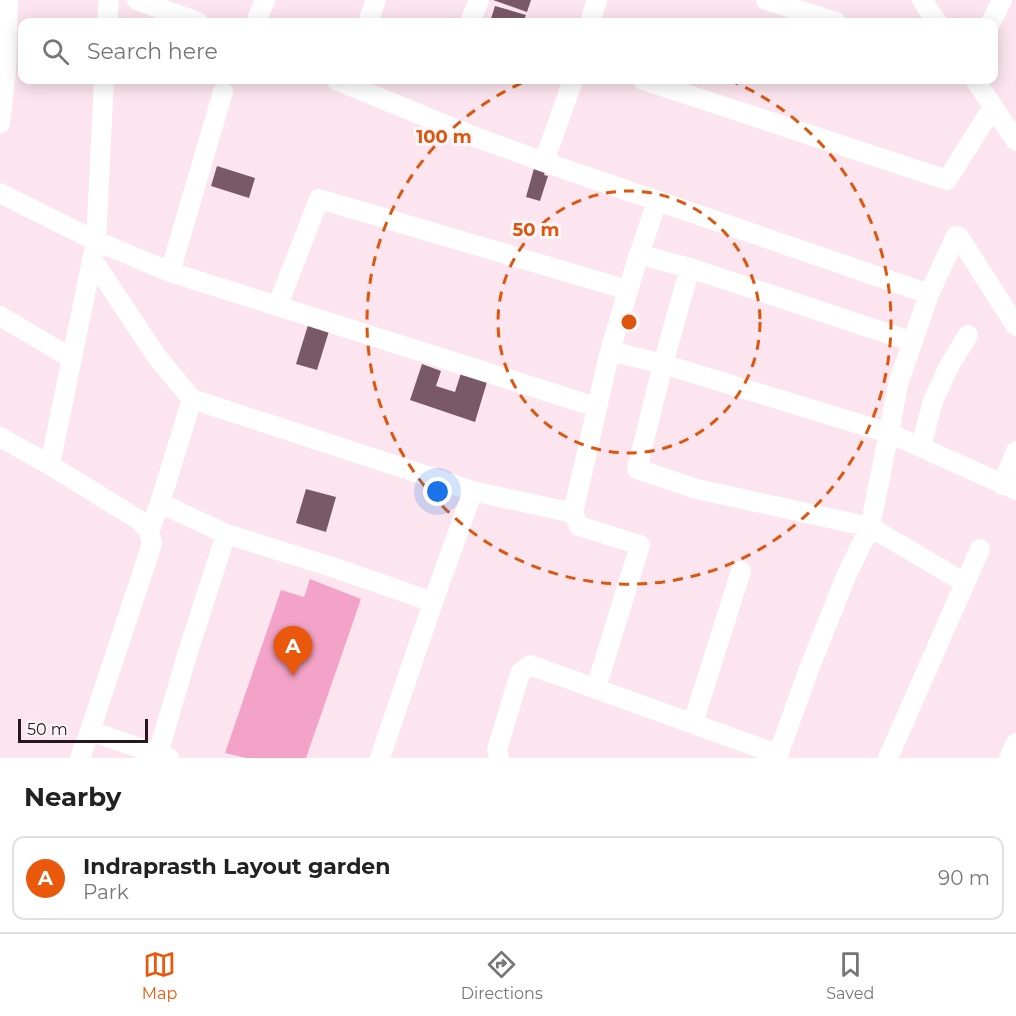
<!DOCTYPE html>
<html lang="en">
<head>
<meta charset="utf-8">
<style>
	:root { --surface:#fff; --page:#f2f2f2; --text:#222; --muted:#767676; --line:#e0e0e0; --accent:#ea580c }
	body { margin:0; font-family:Montserrat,sans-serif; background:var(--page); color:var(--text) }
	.scale { position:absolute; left:18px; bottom:15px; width:130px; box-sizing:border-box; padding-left:6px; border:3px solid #25171d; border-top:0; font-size:16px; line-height:21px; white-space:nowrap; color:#25171d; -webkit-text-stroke:4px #fff7fa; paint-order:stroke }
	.you { position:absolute; left:438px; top:492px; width:21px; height:21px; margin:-15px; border:4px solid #fff; border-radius:50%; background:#1a73e8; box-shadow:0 0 0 9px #1a73e833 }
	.badge { display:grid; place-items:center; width:39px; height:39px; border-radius:50%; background:var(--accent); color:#fff; font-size:20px; font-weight:700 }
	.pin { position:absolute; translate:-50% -50px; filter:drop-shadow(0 2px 3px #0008) }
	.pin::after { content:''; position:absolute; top:32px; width:21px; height:18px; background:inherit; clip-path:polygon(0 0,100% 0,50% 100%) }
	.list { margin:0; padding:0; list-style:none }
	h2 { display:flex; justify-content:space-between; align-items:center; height:78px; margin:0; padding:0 24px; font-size:26px }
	h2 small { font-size:20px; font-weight:400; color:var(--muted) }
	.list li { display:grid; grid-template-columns:39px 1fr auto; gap:18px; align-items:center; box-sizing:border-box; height:84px; margin:0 12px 12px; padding:0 12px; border:2px solid var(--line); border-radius:12px }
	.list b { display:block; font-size:22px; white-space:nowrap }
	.list p { margin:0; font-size:20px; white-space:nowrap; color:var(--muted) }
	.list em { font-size:20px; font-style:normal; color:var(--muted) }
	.icon { flex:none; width:33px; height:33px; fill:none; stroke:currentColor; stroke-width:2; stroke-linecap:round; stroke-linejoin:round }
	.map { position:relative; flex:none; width:1016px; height:758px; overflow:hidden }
	.search { position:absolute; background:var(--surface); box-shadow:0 3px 15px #0003; left:18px; right:18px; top:18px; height:66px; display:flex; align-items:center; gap:15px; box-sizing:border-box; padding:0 21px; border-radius:12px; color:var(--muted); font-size:22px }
	.sheet { height:174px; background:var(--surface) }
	nav { display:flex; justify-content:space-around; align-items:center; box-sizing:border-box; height:84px; border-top:2px solid var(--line); background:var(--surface); font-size:16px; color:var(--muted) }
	nav a { display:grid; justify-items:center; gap:3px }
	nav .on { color:var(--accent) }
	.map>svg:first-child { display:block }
	.green { fill:#f3a3c7 }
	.building { fill:#7a5967 }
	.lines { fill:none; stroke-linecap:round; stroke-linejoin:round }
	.street { stroke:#fff; stroke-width:20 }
	.ring { fill:none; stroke:#de560d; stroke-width:3; stroke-dasharray:10 8 }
	.centre { fill:#de560d; stroke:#fff7fa; stroke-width:3 }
	.ring-label { font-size:18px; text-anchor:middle; font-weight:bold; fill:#de560d; stroke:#fff7fa; stroke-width:6; stroke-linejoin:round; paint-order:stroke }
</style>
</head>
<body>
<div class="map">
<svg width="1016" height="758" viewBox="0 0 1016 758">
	<rect width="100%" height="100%" fill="#fce5ee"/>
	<path class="green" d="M310,579L361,599L306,758H246L225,753L281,590L304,597Z"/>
	<path class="building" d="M493,0H531L527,12Z
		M495,6L526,15L523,22H490Z
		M535,165L546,169L544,175L548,176L540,201L526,197Z
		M217,166L255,178L249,198L211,186Z
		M308,325L329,331L317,370L296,364Z
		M422,364L441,371L436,386L455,392L461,373L487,382L475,422L410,400Z
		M306,489L336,497L326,532L296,523Z"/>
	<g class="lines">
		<path class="street" d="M137,0L198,22
			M766,0L836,22
			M922,0L937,22
			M107,22L109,0
			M256,22L265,0
			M368,22L376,0
			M470,22L479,0
			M590,22L597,0
			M991,22L1002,0
			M104,80L96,241L50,465L139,520L149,531L152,544L90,731L169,758
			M336,80L475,137L544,162L929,294L898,384L889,433L1016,490
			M643,80L947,180L993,107
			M975,80L1016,141
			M0,123L6,71L8,0
			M544,162L573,80
			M0,193L96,241L170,272L596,407
			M639,255L657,201
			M92,259L157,357L192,399L160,503
			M170,272L223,92
			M929,294L956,236L959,237L1016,326
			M278,305L319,199L628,290
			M0,316L71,358
			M610,351L663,364L690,268L913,342
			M663,364L889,433L870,527L697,489L637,469Z
			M192,399L473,491L433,602
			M0,437L50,465
			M921,446L933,401L949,366L968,335
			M1002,485L1016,451
			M473,491L573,513L610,351L638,257L641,255L690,268
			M573,513L579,526L640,545L596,688
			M149,531L160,503L226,534L332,567L433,602L380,758
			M693,723L741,571
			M158,754L187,655L226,534
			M80,758L90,731
			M499,758L497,750L520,673L530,665L777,754
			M777,758L809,669L847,574L870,527L965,583
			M888,758L980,549
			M1009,758L1016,743"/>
	</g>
	<g class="ring">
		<circle cx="629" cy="322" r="131"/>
		<path d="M729 80A262 262 0 1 1 529 80"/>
	</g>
	<circle cx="629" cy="322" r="9" class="centre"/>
	<g class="ring-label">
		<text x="444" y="143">100 m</text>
		<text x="536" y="236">50 m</text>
	</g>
</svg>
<div class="scale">50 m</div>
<div class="you"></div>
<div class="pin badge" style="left:293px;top:676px">A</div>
<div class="search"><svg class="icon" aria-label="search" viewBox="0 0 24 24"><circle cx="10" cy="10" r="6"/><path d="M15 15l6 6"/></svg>Search here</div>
</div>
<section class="sheet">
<h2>Nearby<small></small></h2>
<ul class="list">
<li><span class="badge">A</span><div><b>Indraprasth Layout garden</b><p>Park</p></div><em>90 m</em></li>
</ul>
</section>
<nav>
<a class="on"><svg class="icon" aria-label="map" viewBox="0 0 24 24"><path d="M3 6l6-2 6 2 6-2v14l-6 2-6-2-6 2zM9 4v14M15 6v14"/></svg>Map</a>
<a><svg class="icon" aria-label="directions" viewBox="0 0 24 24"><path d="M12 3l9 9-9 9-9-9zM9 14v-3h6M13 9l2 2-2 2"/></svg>Directions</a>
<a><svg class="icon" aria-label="saved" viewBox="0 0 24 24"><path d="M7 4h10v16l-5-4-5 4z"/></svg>Saved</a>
</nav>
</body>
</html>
